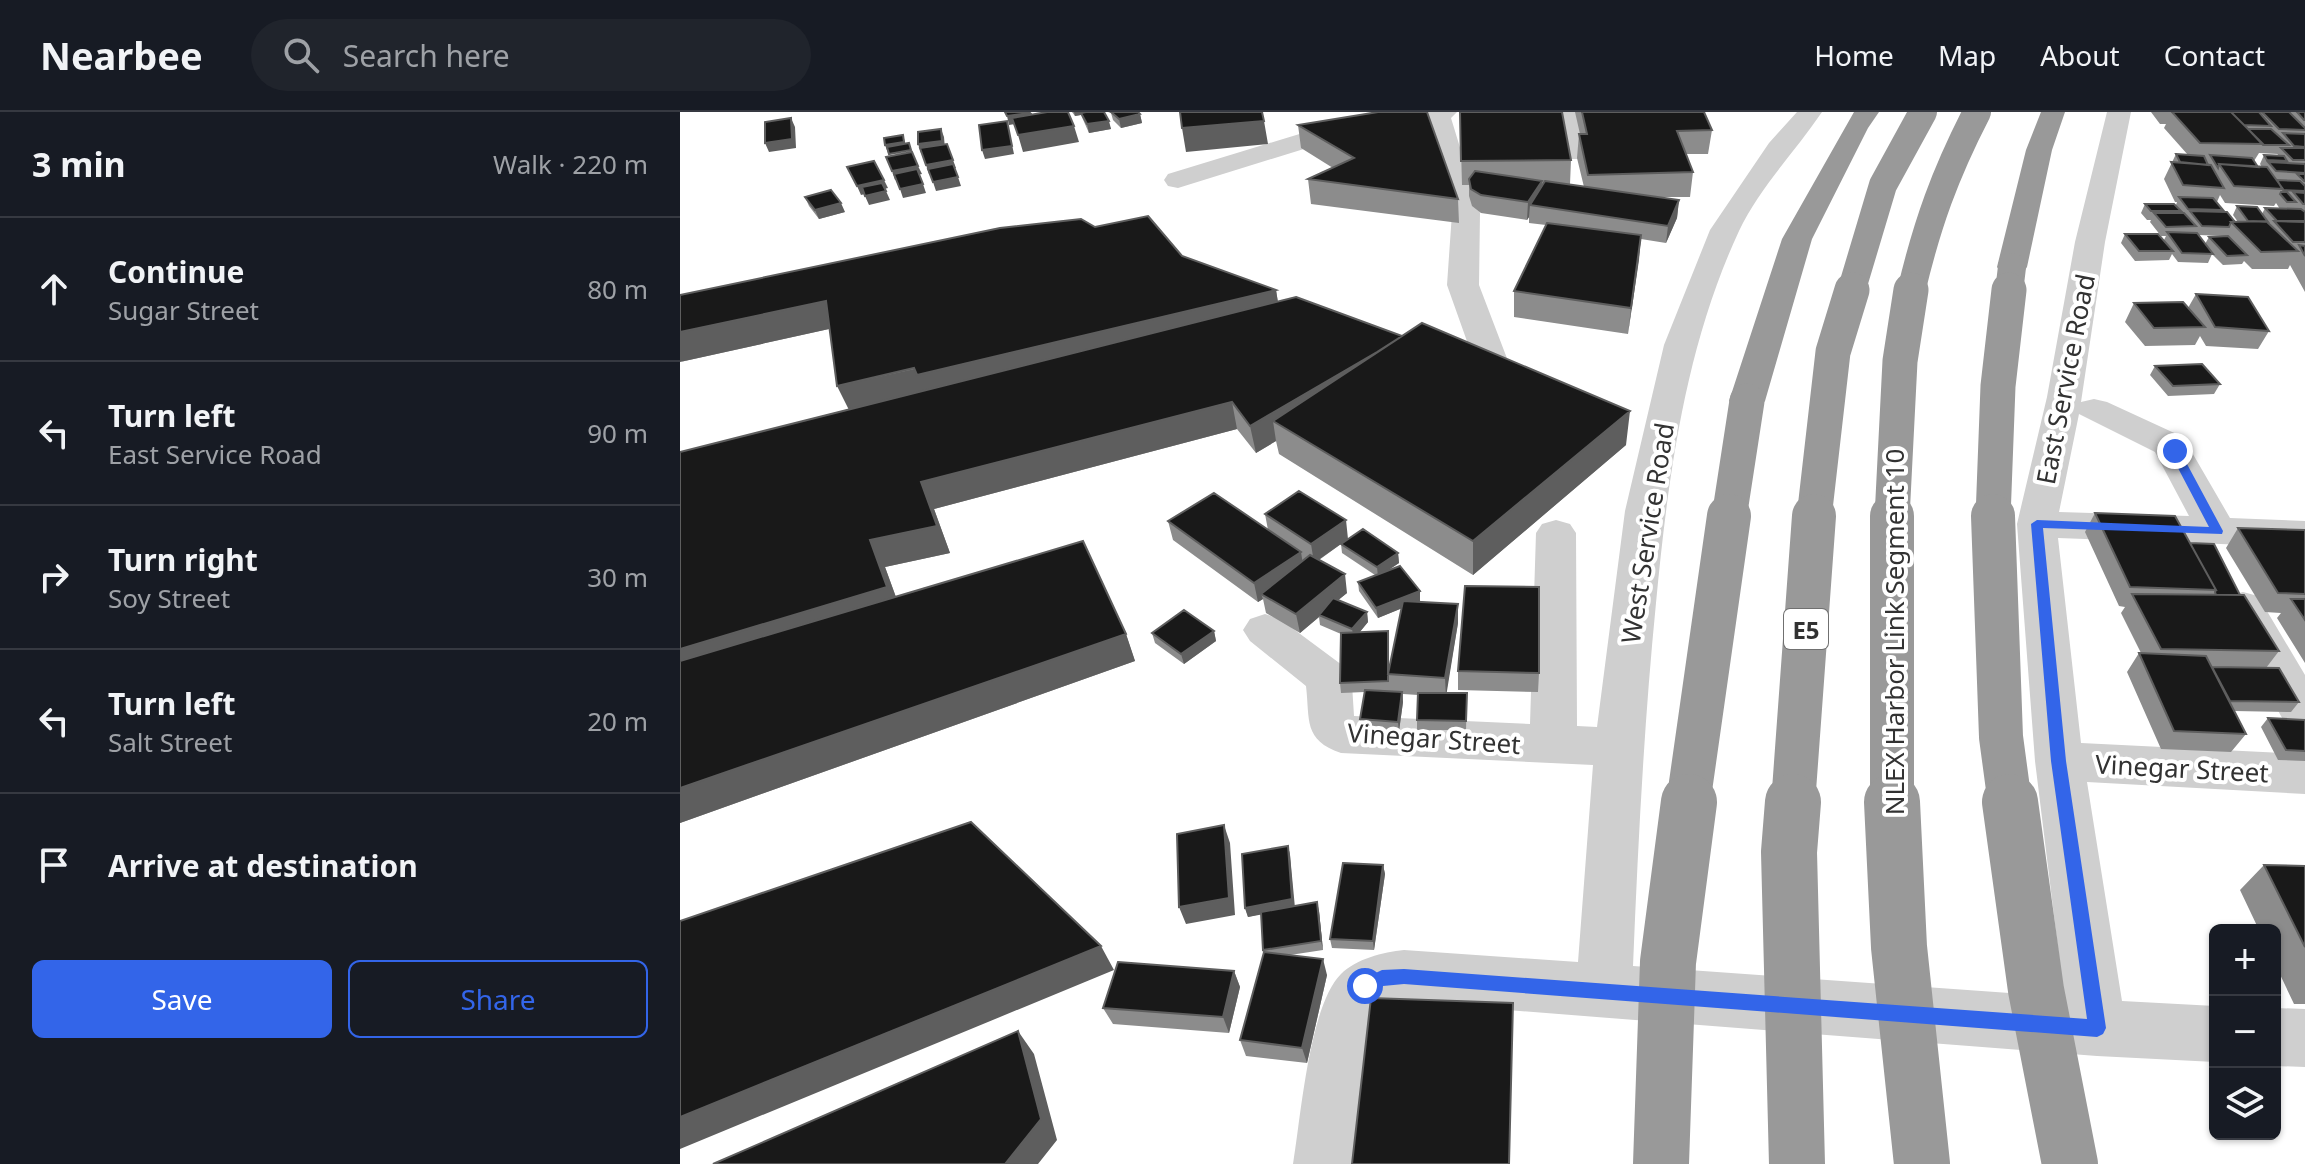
<!DOCTYPE html>
<html lang="en">
<head>
<meta charset="utf-8">
<style>
	:root { --surface:#171b24; --page:#20242c; --text:#f1f3f6; --muted:#9ea1a6; --line:#363941; --accent:#3365e9 }
	body { margin:0; font-family:"Noto Sans",sans-serif; background:var(--page); color:var(--text) }
	.controls { position:absolute; right:24px; bottom:24px; display:grid; overflow:hidden; border-radius:12px; box-shadow:0 2px 6px #0004 }
	.controls button { width:72px; height:72px; display:grid; place-items:center; padding:0; border:0; border-bottom:2px solid var(--line); background:var(--surface); color:var(--text); font:40px sans-serif }
	.stop { position:absolute; width:24px; height:24px; margin:-18px; border:6px solid #3365e9; border-radius:50%; background:#fff }
	.stop.end { background:#3365e9; border-color:#fff; box-shadow:0 2px 8px #0008 }
	.list { margin:0; padding:0; list-style:none }
	h2 { display:flex; justify-content:space-between; align-items:center; height:104px; margin:0; padding:0 32px; font-size:34px }
	h2 small { font-size:26px; font-weight:400; color:var(--muted) }
	.list li { display:grid; grid-template-columns:52px 1fr auto; gap:24px; align-items:center; box-sizing:border-box; height:144px; padding:0 32px; border-top:2px solid var(--line) }
	.list b { display:block; font-size:30px; white-space:nowrap }
	.list p { margin:0; font-size:26px; white-space:nowrap; color:var(--muted) }
	.list em { font-size:26px; font-style:normal; color:var(--muted) }
	.actions { display:flex; gap:16px; padding:24px 32px }
	.actions a { flex:1; padding:18px 0; border:2px solid var(--accent); border-radius:12px; text-align:center; font-size:28px; color:var(--accent) }
	.actions .main { background:var(--accent); color:#fff }
	.icon { flex:none; width:44px; height:44px; fill:none; stroke:currentColor; stroke-width:2; stroke-linecap:round; stroke-linejoin:round }
	.map { position:relative; flex:none; width:1625px; height:1052px; overflow:hidden }
	header { display:flex; align-items:center; gap:48px; box-sizing:border-box; height:112px; padding:0 40px; background:var(--surface); border-bottom:2px solid var(--line) }
	header strong { font-size:38px }
	nav { display:flex; gap:44px; margin-inline-start:auto; font-size:28px }
	.search { width:560px; height:72px; background:var(--page); display:flex; align-items:center; gap:20px; box-sizing:border-box; padding:0 28px; border-radius:44px; color:var(--muted); font-size:30px }
	main { display:flex }
	aside { flex:1; background:var(--surface) }
	.map>svg:first-child { display:block }
	.lines { fill:none; stroke-linecap:round; stroke-linejoin:round }
	.minor { fill:#cfcfcf; fill-rule:evenodd }
	.highway { fill:#999; fill-rule:evenodd }
	.highway-bridge-far3 { stroke:#999; stroke-width:28 }
	.highway-bridge-far2 { stroke:#999; stroke-width:35 }
	.highway-bridge-far1 { stroke:#999; stroke-width:44 }
	.highway-bridge { stroke:#999; stroke-width:56 }
	.wall { fill:#8c8c8c; fill-rule:evenodd }
	.shaded-wall { fill:#5e5e5e }
	.building { fill:#191919; stroke:#5e5e5e; stroke-width:2 }
	.route { fill:#3365e9 }
	.labels { text-anchor:middle; dominant-baseline:central; stroke-width:8; stroke-linejoin:round; paint-order:stroke }
	.shield { fill:#fff; stroke:#707070; stroke-width:2 }
	.shield-label { font-size:24px; font-weight:bold; fill:#323232 }
	.street-label { font-size:26px; fill:#323232; stroke:#fff }
</style>
</head>
<body>
<header>
<strong>Nearbee</strong>
<div class="search"><svg class="icon" aria-label="search" viewBox="0 0 24 24"><circle cx="10" cy="10" r="6"/><path d="M15 15l6 6"/></svg>Search here</div>
<nav><a>Home</a><a>Map</a><a>About</a><a>Contact</a></nav>
</header>
<main>
<aside>
<h2>3 min<small>Walk · 220 m</small></h2>
<ul class="list">
<li><svg class="icon" aria-label="ahead" viewBox="0 0 24 24"><path d="M12 20V5M6 11l6-6 6 6"/></svg><div><b>Continue</b><p>Sugar Street</p></div><em>80 m</em></li>
<li><svg class="icon" aria-label="left" viewBox="0 0 24 24"><path d="M17 20v-9H6M10 6l-5 5 5 5"/></svg><div><b>Turn left</b><p>East Service Road</p></div><em>90 m</em></li>
<li><svg class="icon" aria-label="right" viewBox="0 0 24 24"><path d="M7 20v-9h11M14 6l5 5-5 5"/></svg><div><b>Turn right</b><p>Soy Street</p></div><em>30 m</em></li>
<li><svg class="icon" aria-label="left" viewBox="0 0 24 24"><path d="M17 20v-9H6M10 6l-5 5 5 5"/></svg><div><b>Turn left</b><p>Salt Street</p></div><em>20 m</em></li>
<li><svg class="icon" aria-label="arrive" viewBox="0 0 24 24"><path d="M6 21V4h12l-3 4 3 4H6"/></svg><div><b>Arrive at destination</b></div></li>
</ul>
<div class="actions"><a class="main">Save</a><a>Share</a></div>
</aside>
<div class="map">
<svg width="1625" height="1052" viewBox="0 0 1625 1052">
	<rect width="100%" height="100%" fill="#fff"/>
	<g class="lines">
		<path class="minor" d="M726,0H777L771,6L800,101L799,173L828,249L823,256L811,259L799,256L794,249L767,173L772,101L748,11L640,32L498,76L488,74L484,68L488,62L626,20Z
			M874,0H898L909,41L905,47H887L883,41Z
			M1117,0H1142C1115,40 1080,75 1059,119C1005,235 988,365 976,491C964,612 958,733 953,854L1384,885L1355,649L1337,412L1367,285L1395,130L1427,0H1451L1425,130L1401,290L1414,287L1427,290L1503,325L1550,406L1625,409V435L1378,426L1401,631L1625,642V682L1407,670L1442,889L1535,894V950L1417,944L724,890L708,894L696,908L677,1052H613C621,1005 629,894 661,862C676,847 703,840 724,838L898,850L913,653L661,641C623,628 630,608 626,574L570,529L563,518L570,507L585,502L600,507L662,553L672,572L674,604L850,612L856,421L862,412L876,408L890,412L896,421L897,614L917,615L945,399L984,233L1030,118L1089,31ZM1399,302L1475,340L1509,404L1379,400Z
			M1563,480L1578,484L1625,563V622L1608,617L1542,495L1548,484Z
			M1595,896L1625,897V955L1595,954Z"/>
		<path class="highway" d="M1174,0H1199L1188,16L1132,127L1085,289L1079,296L1067,300L1055,296L1049,289L1102,127Z
			M1361,0H1385L1372,38L1347,155L1343,161L1332,164L1321,161L1317,155L1346,38Z"/>
		<path class="highway-bridge-far3" d="M1171,180L1203,73L1243,0
			M1231,180C1247,112 1265,62 1297,0
			M1329,180L1332,155"/>
		<path class="highway-bridge-far2" d="M1049,406L1067,289
			M1134,406L1153,240L1172,178
			M1212,406L1220,249L1231,178
			M1313,406L1318,274L1329,178"/>
		<path class="highway-bridge-far1" d="M1313,404L1321,625L1330,692
			M1008,692L1049,404
			M1113,692L1134,404
			M1212,692V404"/>
		<path class="highway-bridge" d="M1113,690L1109,740L1117,1052
			M1212,690L1219,835L1242,1052
			M1330,690L1356,878L1390,1052
			M981,1052L988,850L1009,690"/>
	</g>
	<path class="wall" d="M392,0H424L431,17L409,21L401,3L395,4Z
		M428,0H458L460,2L462,11L441,16L433,8L431,1Z
		M780,0L891,48L890,72H884L904,75L897,46L899,22H900L895,0H1024L1032,18L1028,42H1006L1013,60L1010,85H979L999,88L997,106L986,131L961,127L948,222L834,205V179L866,113L849,111V105L847,108L801,101L792,94L789,84V73H782Z
		M1471,0H1625V180L1610,153L1608,157H1572L1564,149L1562,152L1543,153L1532,142L1528,151L1498,150L1492,142L1489,148L1455,149L1441,131L1445,122L1484,128L1486,124H1481L1470,110L1471,108H1467L1461,101L1465,92L1496,93L1497,90H1495L1484,67L1496,42L1508,43L1484,16L1486,12H1480ZM1579,41L1598,42L1597,44L1584,43L1580,52L1582,55H1578L1574,49ZM1540,83L1545,91L1594,94L1596,91L1600,97L1585,96L1582,102L1557,94L1553,103L1558,110H1555L1542,100L1543,98L1537,90ZM1519,123L1544,124L1529,125L1525,132Z
		M618,13L778,87L779,111L631,92L628,67L653,56L621,36Z
		M125,85L165,100L139,107L129,94Z
		M415,115L502,144L596,178L598,190L946,333L793,463L599,342L596,329L576,341L557,317L254,397L270,441L205,455L216,485L446,522L455,549L0,711V340L169,297L149,217L0,250Z
		M1516,182L1589,219L1578,237L1526,234L1520,224L1515,233L1465,234L1445,210L1454,191L1508,196Z
		M1475,254L1540,272L1534,282L1488,284L1470,263Z
		M1415,401L1510,431L1560,483L1599,539L1586,556L1619,590L1611,600L1554,599L1566,622L1551,640L1481,637L1447,560L1459,541H1461L1441,501L1445,495L1439,494L1405,420Z
		M585,402L668,427L718,441L719,451L707,459L740,489L738,490L778,492V511L766,581H787L786,618H737V608L738,583L723,582V590L719,619L681,617L680,607L685,580L661,581L660,571L661,522L640,513L639,505L620,521L586,501L583,487L578,490L493,428L488,409L588,418ZM661,432L662,441L695,463L678,470L679,479L698,506L722,496L709,556L708,519L679,521L688,510L687,500L658,488L667,481L639,448Z
		M1558,416L1625,418V551L1597,506L1601,501L1585,500L1546,436Z
		M534,519L536,529L504,552L475,531L472,521Z
		M778,559L859,561L858,580L778,578Z
		M1588,606L1625,608V649L1598,648L1581,615Z
		M608,734L610,743L614,794L639,799L643,838L610,843L647,863L627,951L566,944L560,928L584,841L581,802L568,805L565,796Z
		M703,753L705,762L694,838L652,836L650,827Z
		M1584,753L1625,754V892H1614L1595,852V818H1579L1560,778Z
		M554,859L560,875L549,921L433,912L423,896Z"/>
	<path class="shaded-wall" d="M394,0H417L395,4Z
		M350,1L352,9L329,13L327,4Z
		M460,2L462,11L441,16L439,7Z
		M111,6L115,15L116,36L89,40L85,31Z
		M327,9L334,42L305,47L302,38Z
		M429,9L431,17L409,21L407,12Z
		M584,9L588,32L506,40L502,16Z
		M394,14L399,30L343,40L338,23Z
		M261,17L264,25L265,37L241,41L238,32Z
		M223,23L227,38L208,41L205,33Z
		M273,48L276,56L249,62L246,53Z
		M238,54L242,62L215,68L212,59Z
		M278,65L281,74L256,79L253,70Z
		M204,68L208,76L181,83L177,74Z
		M862,69L861,86L850,93L849,105L847,108L848,90Z
		M243,72L246,81L223,86L220,77Z
		M206,79L210,88L189,93L185,84Z
		M999,88L997,106L986,131L988,114Z
		M161,91L165,100L139,107L135,98Z
		M961,123L959,148L948,222L951,196Z
		M596,178L600,204L170,300L157,274Z
		M146,189L158,215L0,250V220Z
		M724,224L593,309L596,329L576,341L570,314Z
		M552,290L557,317L254,397L270,441L205,455L222,502L0,570V537L190,428L241,370Z
		M950,299L946,333L793,463V429Z
		M666,408L668,427L634,451L631,432Z
		M621,440L624,459L581,482L583,487L578,490L574,471Z
		M718,441L719,451L698,465L697,455Z
		M665,462L667,481L640,503H639V505L620,521L616,502Z
		M740,479V489L698,506L696,496Z
		M778,492V511L766,585L765,566Z
		M687,500L688,510L674,527L672,517Z
		M534,519L536,529L504,552L501,542Z
		M446,522L455,549L0,711V676Z
		M722,580L723,590L719,619L718,610Z
		M544,713L550,731L555,803L506,812L499,795Z
		M608,734L610,743L615,796L568,805L565,796Z
		M703,753L705,762L694,838L693,829Z
		M637,790L639,799L643,838L641,829Z
		M421,834L434,858L0,1037V1005Z
		M643,847L647,863L627,951L622,936Z
		M554,859L560,875L549,921L543,905Z
		M338,919L354,942L377,1028L358,1052H325Z"/>
	<path class="building" d="M325,0H349L350,1L327,4Z
		M367,0H388L394,14L338,23L332,6Z
		M406,0H424L429,9L407,12L401,1Z
		M431,0H458L460,2L439,7Z
		M500,0H582L584,9L502,16Z
		M698,0H747L778,87L628,67L674,46L618,13Z
		M780,0H882L891,48L781,49Z
		M902,0H1024L1032,18L997,19L1013,60L908,63L899,22H907Z
		M1492,0H1551L1583,32L1520,31Z
		M1549,0H1579L1591,14L1564,13L1551,0Z
		M1582,0H1609L1625,16V18L1599,17Z
		M1617,0H1625V8H1624Z
		M111,6L112,27L85,31V10Z
		M327,9L332,34L302,38L299,13Z
		M261,17L262,29L238,32V20Z
		M1568,17H1591L1609,33H1583Z
		M1603,21L1625,22V35L1614,34Z
		M223,23L224,30L205,33L204,26Z
		M229,31L231,38L209,42L207,35Z
		M267,32L273,48L246,53L240,36Z
		M1601,36H1625V48H1613Z
		M232,40L238,54L212,59L206,45Z
		M1496,42L1524,44L1528,53L1500,50Z
		M1530,43L1572,46L1578,55L1539,52L1538,56Z
		M1584,43L1604,44L1607,49L1587,48Z
		M194,49L204,68L177,74L167,55Z
		M1491,50L1531,53L1544,76L1503,73Z
		M1588,50L1625,52V61L1596,59Z
		M273,52L278,65L253,70L248,57Z
		M1539,52L1587,55L1603,77L1554,74Z
		M237,57L243,72L220,77L214,62Z
		M795,59L862,69L848,90L801,83L791,77L789,67Z
		M1617,62H1625V69H1624Z
		M1597,68L1620,69L1625,74V79L1603,78Z
		M865,69L999,88L988,114L850,93Z
		M202,71L206,79L185,84L182,75Z
		M151,78L161,91L135,98L125,85Z
		M1601,80H1607L1616,90H1607L1600,82Z
		M1613,80L1625,81V92H1623Z
		M1499,85L1533,86L1543,98L1508,97Z
		M1465,92H1494L1501,99H1471Z
		M1557,94L1577,95L1588,110L1568,109Z
		M1585,96L1621,97L1625,100V109H1597Z
		M1510,99L1547,100L1555,110H1551L1549,115L1522,114Z
		M1474,101H1504L1516,114L1486,115Z
		M468,104L502,144L596,178L237,263L234,256L157,274L146,189L0,220V183L320,116L401,107L415,115Z
		M1586,109L1618,139L1581,140L1551,110Z
		M1594,109L1625,110V130H1613Z
		M867,111L961,123L951,196L834,179Z
		M1487,120L1517,121L1533,142L1502,141Z
		M1445,122H1478L1493,139H1459Z
		M1548,124L1567,143L1547,144L1529,125Z
		M1619,133L1625,134V144Z
		M1516,182L1568,185L1589,219L1535,215Z
		M616,185L722,224L697,240L570,314L552,290L241,370L257,414L190,428L207,475L0,537V340Z
		M1503,190L1525,215L1474,216L1454,191Z
		M742,211L950,299L793,429L593,309Z
		M1522,252L1540,272L1493,274L1475,254Z
		M619,379L666,408L631,432L585,402Z
		M534,381L621,440L574,471L488,409Z
		M1415,401L1495,404L1536,478L1450,475Z
		M1558,416L1625,418V482L1598,481Z
		M683,417L718,441L697,455L661,432Z
		M403,429L446,522L0,676V549Z
		M1510,431L1534,432L1560,483H1536L1535,480L1536,478Z
		M630,443L665,462L616,502L581,482Z
		M720,454L740,479L696,496L678,470Z
		M785,474L859,475V561L778,559Z
		M1452,482L1564,483L1599,539L1481,537Z
		M653,486L687,500L672,517L639,503Z
		M1611,487H1625V508Z
		M723,489L778,492L765,566L708,562Z
		M504,498L534,519L501,542L472,521Z
		M708,519V569L660,571L661,521Z
		M1459,541L1526,544L1566,622L1494,619Z
		M1532,555L1599,556L1619,590L1550,589Z
		M685,578L722,580L718,610L680,607Z
		M738,581H787L786,609L737,608Z
		M1588,606L1625,608V639L1606,638Z
		M291,710L421,834L0,1005V809Z
		M544,713L549,786L499,795L497,722Z
		M608,734L612,787L565,796L562,742Z
		M663,751L703,753L693,829L650,827Z
		M1584,753L1625,754V835Z
		M637,790L641,829L583,838L581,800Z
		M584,840L643,847L622,936L560,928Z
		M438,850L554,859L543,905L423,896Z
		M691,886L833,891L829,1052H672Z
		M338,919L361,1007L325,1052H33Z"/>
	<path class="route" d="M1495,335L1500,339L1543,419L1542,422L1363,416L1386,649L1426,916L1423,922L1417,925L724,872L703,874L685,882L679,880L677,874L679,869L702,858L724,857L1407,907L1371,649L1351,412L1357,408L1529,415L1489,339Z"/>
	<g class="labels">
		<rect class="shield" x="1104" y="497" width="44" height="40" rx="6"/>
		<g class="shield-label">
			<text x="1126" y="517">E5</text>
		</g>
		<g class="street-label">
			<text transform="translate(1385 267) rotate(-79)">East Service Road</text>
			<text transform="translate(967 421) rotate(-81)">West Service Road</text>
			<text transform="translate(1214 520) rotate(-90)">NLEX Harbor Link Segment 10</text>
			<text transform="translate(754 626) rotate(4)">Vinegar Street</text>
			<text transform="translate(1502 656) rotate(3)">Vinegar Street</text>
		</g>
	</g>
</svg>
<div class="controls">
<button>+</button>
<button>−</button>
<button><svg class="icon" aria-label="layers" viewBox="0 0 24 24"><path d="M12 4l9 5-9 5-9-5zM3 14l9 5 9-5"/></svg></button>
</div>
<div class="stop" style="left:685px;top:874px"></div>
<div class="stop end" style="left:1495px;top:339px"></div>
</div>
</main>
</body>
</html>
